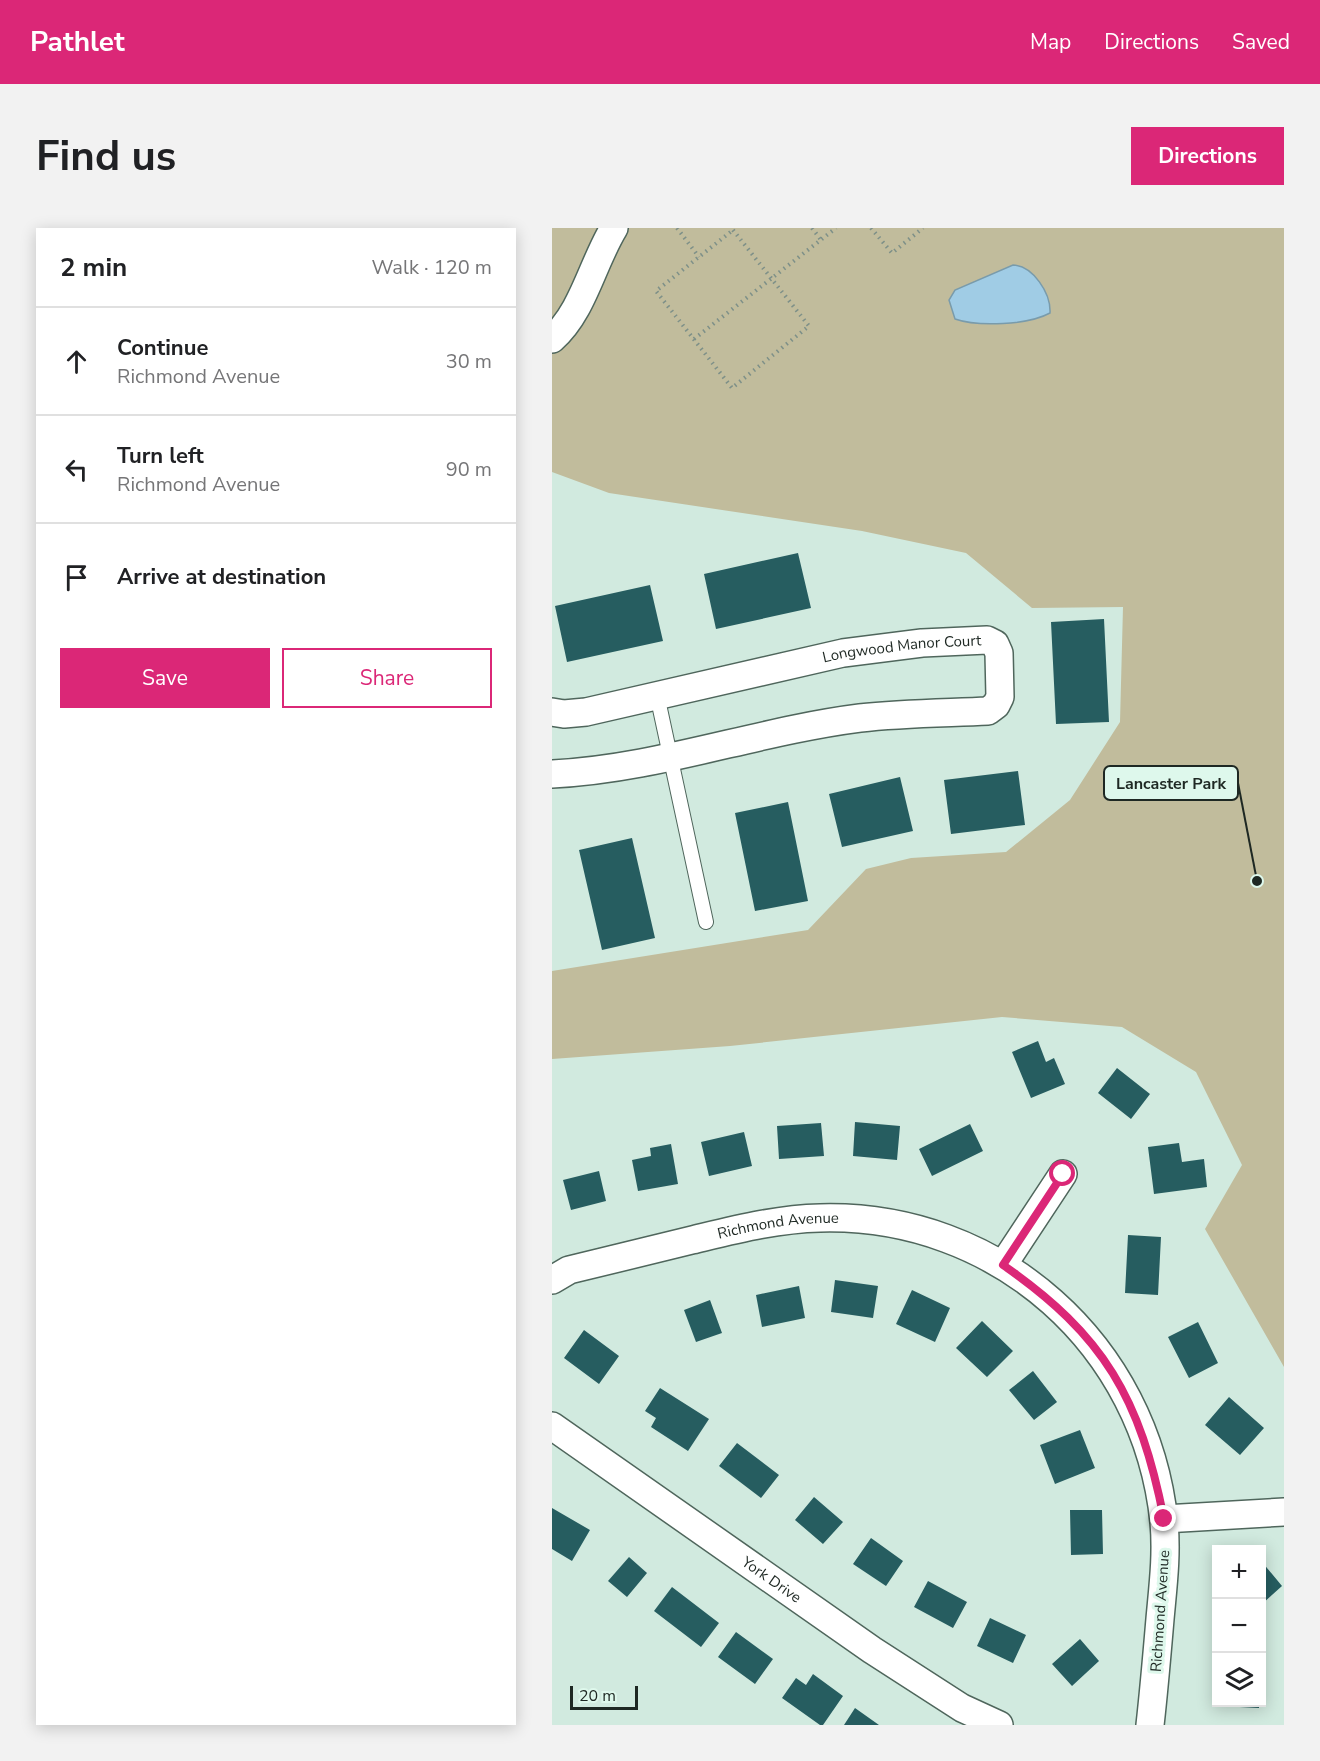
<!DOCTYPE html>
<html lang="en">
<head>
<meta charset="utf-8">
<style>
	:root { --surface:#fff; --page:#f2f2f2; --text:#202124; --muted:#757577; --line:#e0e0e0; --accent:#db2777 }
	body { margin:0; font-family:"Nunito Sans",sans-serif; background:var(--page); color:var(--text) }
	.controls { position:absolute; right:18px; bottom:18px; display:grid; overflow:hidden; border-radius:0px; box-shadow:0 3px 15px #0003 }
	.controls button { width:54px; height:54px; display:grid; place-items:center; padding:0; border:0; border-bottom:2px solid var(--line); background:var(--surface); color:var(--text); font:30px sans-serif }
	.scale { position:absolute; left:18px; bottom:15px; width:68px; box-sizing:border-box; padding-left:6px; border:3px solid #1e2823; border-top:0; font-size:16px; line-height:21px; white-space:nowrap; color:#1e2823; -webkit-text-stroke:4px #def8ec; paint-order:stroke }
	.stop { position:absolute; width:18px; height:18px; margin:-14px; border:4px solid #db2777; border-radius:50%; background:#fff }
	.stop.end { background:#db2777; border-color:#fff; box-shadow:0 2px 6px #0008 }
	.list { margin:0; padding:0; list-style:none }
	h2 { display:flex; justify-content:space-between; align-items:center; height:78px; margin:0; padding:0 24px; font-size:26px }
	h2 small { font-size:20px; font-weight:400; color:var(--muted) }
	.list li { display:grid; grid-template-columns:39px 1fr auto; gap:18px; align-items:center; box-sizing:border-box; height:108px; padding:0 24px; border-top:2px solid var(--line) }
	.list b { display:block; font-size:22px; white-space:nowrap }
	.list p { margin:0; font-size:20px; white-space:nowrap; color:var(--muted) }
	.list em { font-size:20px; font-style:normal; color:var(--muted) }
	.actions { display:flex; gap:12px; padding:18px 24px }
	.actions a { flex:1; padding:14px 0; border:2px solid var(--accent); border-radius:0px; text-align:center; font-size:21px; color:var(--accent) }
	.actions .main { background:var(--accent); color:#fff }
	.icon { flex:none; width:33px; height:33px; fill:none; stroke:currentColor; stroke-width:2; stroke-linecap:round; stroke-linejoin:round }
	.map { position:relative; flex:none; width:732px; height:1497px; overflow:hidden; border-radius:0px }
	header { display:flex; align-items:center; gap:36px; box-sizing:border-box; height:84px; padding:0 30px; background:var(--accent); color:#fff }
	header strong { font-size:28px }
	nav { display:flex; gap:33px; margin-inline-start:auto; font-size:21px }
	.intro { display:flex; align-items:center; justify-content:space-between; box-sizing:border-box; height:144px; padding:0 36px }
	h1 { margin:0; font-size:42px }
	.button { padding:15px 27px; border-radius:0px; background:var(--accent); color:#fff; font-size:21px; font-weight:700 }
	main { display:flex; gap:36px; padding:0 36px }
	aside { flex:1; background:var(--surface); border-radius:0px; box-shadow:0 3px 15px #0003 }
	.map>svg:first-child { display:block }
	.green { fill:#c1bc9c }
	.water { fill:#a0cce5; stroke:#799bab; stroke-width:1.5 }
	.building { fill:#265d60 }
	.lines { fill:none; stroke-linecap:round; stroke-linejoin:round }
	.lane-casing { stroke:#4f665c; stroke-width:16 }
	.street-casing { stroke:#4f665c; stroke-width:30 }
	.path { stroke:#7e9088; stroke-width:4; stroke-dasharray:1.5 4.5; stroke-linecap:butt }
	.lane { stroke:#fff; stroke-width:14 }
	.street { stroke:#fff; stroke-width:27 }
	.route { stroke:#db2777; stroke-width:8 }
	.labels { text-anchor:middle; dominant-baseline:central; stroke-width:6; stroke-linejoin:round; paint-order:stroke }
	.street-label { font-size:15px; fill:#1e2823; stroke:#def8ec }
	.leader { fill:none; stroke:#1e2823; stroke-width:2 }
	.callout-dot { fill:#1e2823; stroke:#def8ec; stroke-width:2 }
	.callout { fill:#def8ec; stroke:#1e2823; stroke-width:2 }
	.callout-label { font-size:16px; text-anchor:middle; font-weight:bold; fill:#1e2823 }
</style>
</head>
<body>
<header>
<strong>Pathlet</strong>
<nav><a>Map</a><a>Directions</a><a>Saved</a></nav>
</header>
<div class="intro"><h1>Find us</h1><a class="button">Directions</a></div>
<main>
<aside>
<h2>2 min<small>Walk · 120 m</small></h2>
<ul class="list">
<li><svg class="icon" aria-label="ahead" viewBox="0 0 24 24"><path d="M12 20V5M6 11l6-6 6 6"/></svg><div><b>Continue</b><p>Richmond Avenue</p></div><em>30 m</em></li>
<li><svg class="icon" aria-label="left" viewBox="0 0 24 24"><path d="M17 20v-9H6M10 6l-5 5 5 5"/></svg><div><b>Turn left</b><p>Richmond Avenue</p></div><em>90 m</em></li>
<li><svg class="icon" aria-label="arrive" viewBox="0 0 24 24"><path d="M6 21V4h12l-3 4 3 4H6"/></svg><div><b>Arrive at destination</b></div></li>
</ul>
<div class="actions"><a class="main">Save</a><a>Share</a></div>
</aside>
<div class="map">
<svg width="732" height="1497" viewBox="0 0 732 1497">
	<rect width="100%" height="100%" fill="#d1eadf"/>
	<path class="green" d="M0,0H732V1139L653,1001L690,937L644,844L570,799L450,789L178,818L0,831V743L256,702L314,641L359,630L454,624L518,572L568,494L571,379L480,380L414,325L310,303L57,265L0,244Z"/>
	<path class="water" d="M461,37C481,38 499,65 498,85C476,97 426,99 403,91L397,72L403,62Z"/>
	<path class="building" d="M246,325L259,380L164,401L152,346Z
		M98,357L111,413L15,434L3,378Z
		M552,391L557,494L504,496L499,394Z
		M466,543L473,597L399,606L392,552Z
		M348,549L361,603L290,619L277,566Z
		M236,574L256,673L203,683L183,585Z
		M80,610L103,710L50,722L27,622Z
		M486,813L494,834L502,830L513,856L479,870L460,824Z
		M565,840L598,866L579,891L546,865Z
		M303,894L348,898L345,932L301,928Z
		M269,895L272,928L227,931L225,898Z
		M418,896L431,923L380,948L367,921Z
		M192,904L200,938L157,948L149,914Z
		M627,915L630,934L652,931L655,959L602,966L596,919Z
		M119,916L126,956L86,963L80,932L99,928L98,920Z
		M47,943L54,973L19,982L11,952Z
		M576,1007L609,1009L606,1067L573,1065Z
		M283,1052L326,1058L321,1090L279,1084Z
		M247,1058L253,1090L210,1099L204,1067Z
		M360,1062L398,1080L383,1114L344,1096Z
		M158,1072L170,1105L144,1114L132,1082Z
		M430,1093L461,1123L435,1149L404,1120Z
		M646,1094L666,1135L637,1150L616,1109Z
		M32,1102L67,1128L47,1156L12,1130Z
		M481,1143L505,1174L482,1192L457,1162Z
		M108,1160L157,1191L136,1223L99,1199L104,1190L93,1183Z
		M677,1169L712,1200L688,1227L653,1197Z
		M528,1202L543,1240L503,1256L488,1217Z
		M185,1215L227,1247L209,1270L167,1238Z
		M262,1269L291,1294L271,1316L243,1292Z
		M0,1280L38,1302L20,1333L0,1321Z
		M518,1282H550L551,1326L519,1327Z
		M319,1310L351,1333L334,1358L301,1336Z
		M77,1329L95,1345L75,1369L56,1353Z
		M710,1334L730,1358L710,1376Z
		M376,1353L415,1374L401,1400L362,1379Z
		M120,1359L167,1395L149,1419L102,1383Z
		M438,1390L474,1407L461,1435L425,1418Z
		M184,1404L221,1431L203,1456L166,1429Z
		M528,1411L547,1433L520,1458L500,1436Z
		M261,1446L291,1468L271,1497H268L230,1470L244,1450L254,1457Z
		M669,1474H707V1480L668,1478Z
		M303,1480L327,1497H292Z"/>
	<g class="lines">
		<defs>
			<path id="lane" d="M105,467L154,694"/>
			<g id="street">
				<path d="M0,111C31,84 40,36 62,0"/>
				<path id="s1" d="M0,484L12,486L34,484L291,425L370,415L435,412L443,416L447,425L448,469L444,477L436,483C394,485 350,485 308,490C205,503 105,541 0,546"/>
				<path d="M451,1037L511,946"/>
				<path id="s2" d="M0,1052L17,1042C58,1032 99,1022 140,1012C182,1002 224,991 268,990C446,985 594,1117 612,1294C615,1327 611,1358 608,1391C605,1426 602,1462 598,1497"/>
				<path id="s3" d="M0,1198L320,1422L410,1480L447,1497"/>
				<path d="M612,1291L732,1284"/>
			</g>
		</defs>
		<use href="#lane" class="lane-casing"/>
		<use href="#street" class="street-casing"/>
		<path class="path" d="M125,0L147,29
			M260,0L269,12
			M319,0L340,25L371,0
			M181,2L257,98L180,160L104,63Z
			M142,111L284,0"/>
		<use href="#lane" class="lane"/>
		<use href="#street" class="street"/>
	</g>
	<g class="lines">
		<path class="route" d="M511,946L451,1037C553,1108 588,1170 612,1291"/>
	</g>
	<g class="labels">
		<g class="street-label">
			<text stroke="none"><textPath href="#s1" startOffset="357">Longwood Manor Court</textPath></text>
			<text stroke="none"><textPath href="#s2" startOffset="234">Richmond Avenue</textPath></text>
			<text stroke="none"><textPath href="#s3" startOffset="268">York Drive</textPath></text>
			<text transform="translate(608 1383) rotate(-86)">Richmond Avenue</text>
		</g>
	</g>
	<path class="leader" d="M705 653L686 555"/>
	<circle class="callout-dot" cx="705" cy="653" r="6"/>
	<rect class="callout" x="552" y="538" width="134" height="34" rx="6"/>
	<g class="callout-label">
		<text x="619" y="561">Lancaster Park</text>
	</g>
</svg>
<div class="controls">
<button>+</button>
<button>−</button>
<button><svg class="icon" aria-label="layers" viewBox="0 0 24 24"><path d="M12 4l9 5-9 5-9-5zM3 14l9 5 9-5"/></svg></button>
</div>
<div class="scale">20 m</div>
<div class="stop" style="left:511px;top:946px"></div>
<div class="stop end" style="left:612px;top:1291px"></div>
</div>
</main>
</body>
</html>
